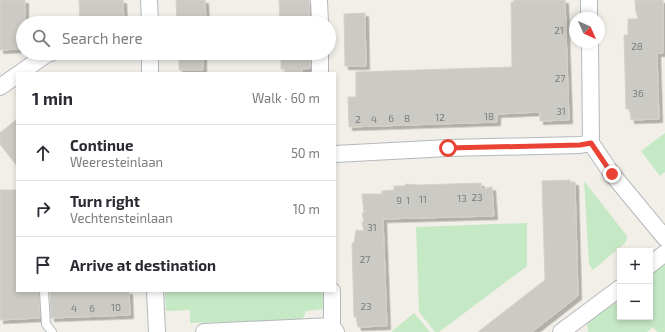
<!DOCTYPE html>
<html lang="en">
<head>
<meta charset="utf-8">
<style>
	:root { --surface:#fff; --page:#f7f7f7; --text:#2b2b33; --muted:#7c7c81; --line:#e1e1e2 }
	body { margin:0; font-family:"Exo 2",sans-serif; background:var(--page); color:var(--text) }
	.controls { position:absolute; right:12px; bottom:12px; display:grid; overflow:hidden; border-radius:0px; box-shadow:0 2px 6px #0003 }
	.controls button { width:36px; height:36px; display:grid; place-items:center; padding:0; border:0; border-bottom:1px solid var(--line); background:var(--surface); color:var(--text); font:20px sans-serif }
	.compass { position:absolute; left:569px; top:12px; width:36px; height:36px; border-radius:50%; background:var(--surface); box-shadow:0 2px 6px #0003; rotate:135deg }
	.stop { position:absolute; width:12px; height:12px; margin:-9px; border:3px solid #ea4335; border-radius:50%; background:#fff }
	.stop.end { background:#ea4335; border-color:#fff; box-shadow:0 1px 4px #0008 }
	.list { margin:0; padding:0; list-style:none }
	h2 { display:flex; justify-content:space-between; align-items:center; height:52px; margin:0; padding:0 16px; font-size:17px }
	h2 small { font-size:13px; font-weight:400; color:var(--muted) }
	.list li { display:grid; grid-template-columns:26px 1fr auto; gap:12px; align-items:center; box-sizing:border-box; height:56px; padding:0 16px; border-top:1px solid var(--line) }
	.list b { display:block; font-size:15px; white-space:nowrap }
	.list p { margin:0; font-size:13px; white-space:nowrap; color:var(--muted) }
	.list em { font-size:13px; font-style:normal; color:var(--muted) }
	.icon { flex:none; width:22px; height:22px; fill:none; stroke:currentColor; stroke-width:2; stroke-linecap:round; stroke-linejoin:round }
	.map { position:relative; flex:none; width:665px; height:332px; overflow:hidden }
	.search { position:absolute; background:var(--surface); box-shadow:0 2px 6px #0003; left:16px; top:16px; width:320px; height:44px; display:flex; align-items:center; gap:10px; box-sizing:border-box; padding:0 14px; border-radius:22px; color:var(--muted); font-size:15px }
	.panel { position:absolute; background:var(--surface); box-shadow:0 2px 6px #0003; left:16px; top:72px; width:320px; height:220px; border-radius:0px }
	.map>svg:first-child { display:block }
	.green { fill:#c5e8c5 }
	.building { fill:#cccac5; stroke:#d6d1c6; filter:url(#shadow) }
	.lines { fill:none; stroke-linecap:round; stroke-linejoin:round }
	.lane-casing { stroke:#b5b8bc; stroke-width:10 }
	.street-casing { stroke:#b5b8bc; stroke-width:18 }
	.lane { stroke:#fff; stroke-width:8 }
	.street { stroke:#fff; stroke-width:16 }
	.route { stroke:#ea4335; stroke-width:5 }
	.labels { text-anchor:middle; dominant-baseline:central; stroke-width:3; stroke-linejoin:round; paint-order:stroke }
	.number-label { font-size:10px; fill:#7a7d7f }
</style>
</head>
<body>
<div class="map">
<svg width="665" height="332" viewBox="0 0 665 332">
	<defs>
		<filter id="shadow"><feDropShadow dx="3.5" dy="3.5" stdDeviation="0" flood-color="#0004"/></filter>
	</defs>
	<rect width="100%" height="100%" fill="#f1efe8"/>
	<path class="green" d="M665,133V172L660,176L641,151Z
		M584,181L627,236L626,242L593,270L589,264Z
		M527,223V266L439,332H435L419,312L416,227Z
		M665,263V332H658L653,327L647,332H588L587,324L589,323L587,320L607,308L620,299V317H650V277Z
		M165,291H326L325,309L306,311L302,320L190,323V310L166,311Z
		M414,313L430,332H391Z"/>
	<path class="building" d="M0,0H25V23H23V29H18L19,49L0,50Z
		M79,0H123L124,23H80Z
		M176,0H205L206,23H177Z
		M279,0H309V23H280Z
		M514,0H565L569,120L540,121V112L497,114V122L349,127L348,97H356V72L512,67L511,2H514Z
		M635,0H663V53H657L659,119L631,120L630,109H626L624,35H628V19H638L636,12Z
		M365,13L366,66H345L344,14Z
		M179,53H203V70H179Z
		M281,53H310V68L302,69V73H285V69H281Z
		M17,119V166L0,144V133Z
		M570,180V182H575L578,296L532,332H478L545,280L542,181Z
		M481,183V189L492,187L494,216L383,219L387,326L358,327L356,317H354L352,243H354L356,230L364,231L362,222H364L362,213H364L362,194H382V191L394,190V186H405L406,184L419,185Z
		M0,190H17V291H39L40,318L0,320Z
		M50,291H129L130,315L51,318Z"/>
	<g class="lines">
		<defs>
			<path id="lane" d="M44,291L46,324L52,332"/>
			<path id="street" d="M149,0L150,23
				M319,0L320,23
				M589,0V18
				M590,42L591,143L612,174L665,238
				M320,53V73
				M20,73L47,54L51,53
				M150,73V53
				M0,87L17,75
				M335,154L448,148L580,145L591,143
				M650,265L665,253
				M155,291L157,332
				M332,291V326L336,332
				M204,332L332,326
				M561,332L620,288"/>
		</defs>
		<use href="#lane" class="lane-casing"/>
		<use href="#street" class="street-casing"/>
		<use href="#lane" class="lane"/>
		<use href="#street" class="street"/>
	</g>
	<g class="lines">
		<path class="route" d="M448,148L580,145L591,143L612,174"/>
	</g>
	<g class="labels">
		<g class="number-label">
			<text x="559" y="30">21</text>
			<text x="637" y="46">28</text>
			<text x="560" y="78">27</text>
			<text x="638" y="93">36</text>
			<text x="561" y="111">31</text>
			<text x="489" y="116">18</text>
			<text x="440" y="117">12</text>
			<text x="391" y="118">6</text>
			<text x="407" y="118">8</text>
			<text x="358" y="119">2</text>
			<text x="374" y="119">4</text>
			<text x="477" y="197">23</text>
			<text x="462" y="198">13</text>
			<text x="423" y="199">11</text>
			<text x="399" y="200">9</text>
			<text x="408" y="200">1</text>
			<text x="372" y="227">31</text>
			<text x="365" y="259">27</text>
			<text x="366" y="306">23</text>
			<text x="116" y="307">10</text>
			<text x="74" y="308">4</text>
			<text x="92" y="308">6</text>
		</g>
	</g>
</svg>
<div class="controls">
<button>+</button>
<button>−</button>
</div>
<svg class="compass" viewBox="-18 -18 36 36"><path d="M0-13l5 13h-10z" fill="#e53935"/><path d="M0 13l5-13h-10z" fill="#7c7c81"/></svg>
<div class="stop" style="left:448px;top:148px"></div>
<div class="stop end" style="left:612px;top:174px"></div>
<div class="search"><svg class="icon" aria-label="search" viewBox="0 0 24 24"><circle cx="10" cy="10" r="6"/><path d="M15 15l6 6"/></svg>Search here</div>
<section class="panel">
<h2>1 min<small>Walk · 60 m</small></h2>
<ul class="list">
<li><svg class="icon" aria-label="ahead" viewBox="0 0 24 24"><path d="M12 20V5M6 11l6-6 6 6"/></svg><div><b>Continue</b><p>Weeresteinlaan</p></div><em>50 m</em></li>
<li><svg class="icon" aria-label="right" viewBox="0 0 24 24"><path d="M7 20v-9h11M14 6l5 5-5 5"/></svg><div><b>Turn right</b><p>Vechtensteinlaan</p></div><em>10 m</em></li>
<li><svg class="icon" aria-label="arrive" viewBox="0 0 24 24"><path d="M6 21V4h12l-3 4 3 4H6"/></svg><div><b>Arrive at destination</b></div></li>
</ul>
</section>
</div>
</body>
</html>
